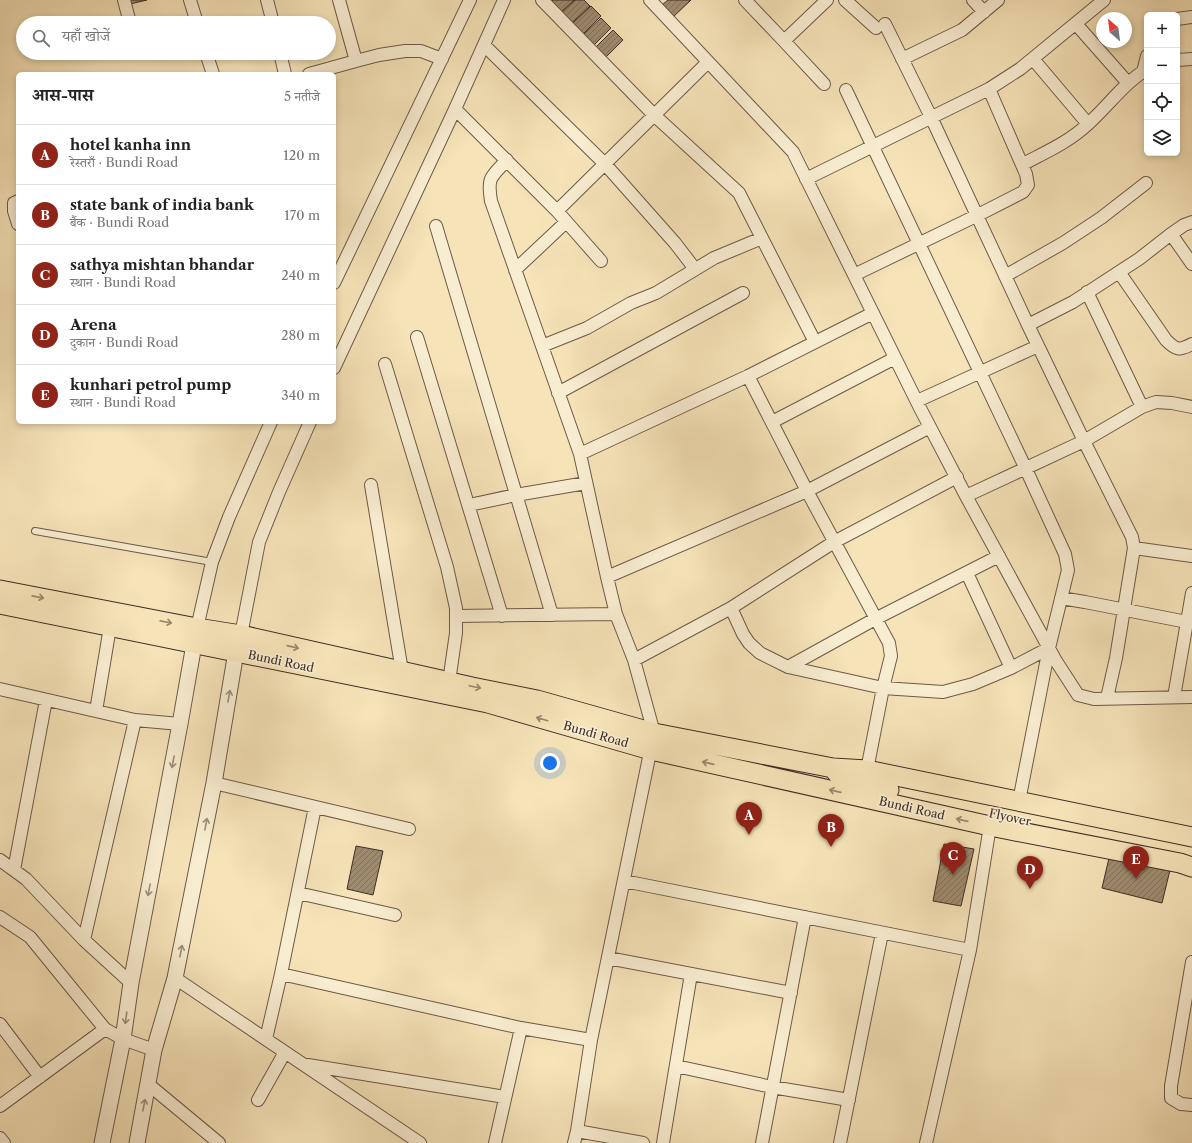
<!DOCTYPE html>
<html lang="hi">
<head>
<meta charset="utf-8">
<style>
	:root { --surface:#fff; --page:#f6f6f6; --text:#222; --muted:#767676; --line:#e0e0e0; --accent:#8f2418 }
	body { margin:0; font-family:"Libre Caslon Text","Noto Serif Devanagari",serif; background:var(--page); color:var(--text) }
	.controls { position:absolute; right:12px; top:12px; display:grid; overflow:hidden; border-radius:6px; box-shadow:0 2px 6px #0003 }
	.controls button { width:36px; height:36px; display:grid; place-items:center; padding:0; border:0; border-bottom:1px solid var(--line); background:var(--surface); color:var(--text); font:20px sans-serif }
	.compass { position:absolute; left:1096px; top:12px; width:36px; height:36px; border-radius:50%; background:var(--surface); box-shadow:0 2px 6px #0003; rotate:332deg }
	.you { position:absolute; left:550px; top:763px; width:14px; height:14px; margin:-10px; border:3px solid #fff; border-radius:50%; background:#1a73e8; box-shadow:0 0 0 6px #1a73e833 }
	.badge { display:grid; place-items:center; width:26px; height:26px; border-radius:50%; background:var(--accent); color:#fff; font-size:13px; font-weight:700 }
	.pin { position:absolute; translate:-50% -33px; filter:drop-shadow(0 1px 2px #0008) }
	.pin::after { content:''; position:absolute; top:21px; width:14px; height:12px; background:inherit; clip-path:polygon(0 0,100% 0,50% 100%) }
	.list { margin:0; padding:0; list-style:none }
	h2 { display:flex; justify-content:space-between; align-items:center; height:52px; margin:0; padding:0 16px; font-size:17px }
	h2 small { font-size:13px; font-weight:400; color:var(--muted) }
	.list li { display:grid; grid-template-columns:26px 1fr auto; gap:12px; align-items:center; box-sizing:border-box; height:60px; padding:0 16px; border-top:1px solid var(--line) }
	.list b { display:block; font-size:15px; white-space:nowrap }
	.list p { margin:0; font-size:13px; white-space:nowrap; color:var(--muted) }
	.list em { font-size:13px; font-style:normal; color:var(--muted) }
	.icon { flex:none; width:22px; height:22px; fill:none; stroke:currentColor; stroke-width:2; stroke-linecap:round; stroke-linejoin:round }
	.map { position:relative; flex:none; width:1192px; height:1143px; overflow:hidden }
	.search { position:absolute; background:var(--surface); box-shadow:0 2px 6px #0003; left:16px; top:16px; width:320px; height:44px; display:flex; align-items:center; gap:10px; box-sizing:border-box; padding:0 14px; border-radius:22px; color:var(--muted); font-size:15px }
	.panel { position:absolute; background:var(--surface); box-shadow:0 2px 6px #0003; left:16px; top:72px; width:320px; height:352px; border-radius:6px }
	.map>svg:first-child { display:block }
	.building { fill:url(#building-hatch); stroke:#3e2d25 }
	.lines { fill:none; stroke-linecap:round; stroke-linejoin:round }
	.service-casing { stroke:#6c5a4a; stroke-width:8 }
	.minor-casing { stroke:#6c5a4a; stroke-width:14 }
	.tertiary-casing { stroke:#6c5a4a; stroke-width:17 }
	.primary-casing { stroke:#3e2d25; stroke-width:21 }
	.service { stroke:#f9edd1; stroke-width:6 }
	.minor { stroke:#f9edd1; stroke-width:12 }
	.tertiary { stroke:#f9edd1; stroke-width:15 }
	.primary { stroke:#f6e3b8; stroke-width:19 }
	.oneway { stroke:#9a886e }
	.oneway2 { stroke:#9c8d7b }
	.labels { text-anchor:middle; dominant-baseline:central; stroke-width:3.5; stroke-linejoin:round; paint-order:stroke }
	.street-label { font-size:12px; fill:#3e2d25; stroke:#f9edd1 }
</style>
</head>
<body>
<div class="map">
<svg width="1192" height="1143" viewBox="0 0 1192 1143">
	<defs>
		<pattern id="building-hatch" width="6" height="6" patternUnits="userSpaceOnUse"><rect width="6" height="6" fill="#9e8c71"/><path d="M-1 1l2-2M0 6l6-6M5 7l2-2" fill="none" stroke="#82735d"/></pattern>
	</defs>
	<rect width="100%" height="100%" fill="#f6e3b8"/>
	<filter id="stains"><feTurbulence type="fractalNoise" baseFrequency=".005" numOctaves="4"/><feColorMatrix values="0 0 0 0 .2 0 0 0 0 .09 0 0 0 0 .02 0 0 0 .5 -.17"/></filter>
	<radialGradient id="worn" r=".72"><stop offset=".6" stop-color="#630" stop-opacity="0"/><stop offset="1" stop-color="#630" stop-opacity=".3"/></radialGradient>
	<path class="building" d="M129,0H147L130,4Z
		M553,0H574L561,12L551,2Z
		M575,0H584L590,6L572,23L561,13Z
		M668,0H691L673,17L662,5Z
		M591,6L601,16L583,34L573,23Z
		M601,18L611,28L593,46L583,35Z
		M613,30L623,40L605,58L595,48Z
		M944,844L974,849L961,906L933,901Z
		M356,846L383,851L373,895L347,889Z
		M1109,858L1170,870L1162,903L1102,888Z"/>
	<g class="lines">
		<defs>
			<path id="service" d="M35,531L212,562"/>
			<path id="minor" d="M124,0L130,23
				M190,0L197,23
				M267,0L273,23
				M339,0L356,61L379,55L405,51H421L442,59
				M542,0L654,115L739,193L815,342
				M650,0L793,152L920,408L966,496L1056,661L1078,695L1094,699L1192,697
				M745,0L784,41L824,84
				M845,0L876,28
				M973,0L984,12
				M1177,19L1192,17
				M885,24L931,117L1028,325L1084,441L1132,537L1134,548L1116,658L1107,698
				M1076,24L1128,83
				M784,41L827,0
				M484,45L605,164L675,243L695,269
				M206,53L213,74
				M280,53L285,74
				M902,59L962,30L998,0
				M1033,59L1088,124
				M1177,60L1192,59
				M1143,72L1147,56
				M309,74L356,61
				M846,90L1025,467L1065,554L1068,570L1049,648L1019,801
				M455,109L557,211L601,261
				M507,160C491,177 487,177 491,201L580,454
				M1023,164C1046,152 1069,142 1088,124C1108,106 1124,83 1147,69
				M806,179L989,89L1020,69L1104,0
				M18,201L14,203V211L18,224
				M557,211L708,62
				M436,226L552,615
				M1171,234L1192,264
				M515,270L566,222
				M1119,272L1166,340C1176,350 1179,351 1192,344
				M854,275L978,215L1023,192L1028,185L1026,174L989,89
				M1005,276L1063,243L1101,218L1146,183
				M334,283L470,0
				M1087,292L1142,407
				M1028,325L1073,302L1139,259L1171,234L1184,225L1192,222
				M417,337L502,616
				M542,346L587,328L631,303L656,293L714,258L762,238
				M385,364L447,567L456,608V633L449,682
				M334,368L455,109L504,0
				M558,393L743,293
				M917,401L1038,346
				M772,422L895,358
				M371,485L402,671
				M966,496L1084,441L1142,407L1156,402L1172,403L1192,407
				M469,505L516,495L586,483
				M1134,548L1192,556
				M967,573L1011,668
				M607,577L807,491L930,427
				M1061,598L1085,602L1187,622
				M731,608L743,634L749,643L760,653L788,667L883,688L943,692L973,684L1011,668L1049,648
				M456,616L616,614
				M197,628L212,562L229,517L271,422
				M241,635L259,542L279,492L310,422
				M634,660L731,608L834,542L957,477
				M788,667L875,619L999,556
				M0,689L135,720L180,724
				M1174,697L1192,593
				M96,711L110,627
				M867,770L883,688L891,656L889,643L807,491L748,376L873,313
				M214,783L409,829
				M0,860L26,879L84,940L131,983
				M14,870L46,700
				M624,881L970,950L990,826
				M298,893L395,915
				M0,917L30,937L105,1029L123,1039L154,1050
				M84,940L135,720
				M608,958L791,993
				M1192,962L1171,1086V1098L1181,1104L1192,1105
				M281,974L315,807
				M175,978L420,1143
				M0,1024L40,1077
				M266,1039L281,974L521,1028
				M591,1040L577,1131L643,1143
				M308,1065L505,1097
				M676,1066L772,1087L849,1100
				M148,1084L219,1143
				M258,1100L285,1052
				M0,1106L105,1029
				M0,1138L4,1143
				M495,1143L521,1028L591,1040L654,733L634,660L616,614L607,577L580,454L748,376
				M574,1143L577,1131
				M663,1143L691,974
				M762,1143L805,917
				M840,1143L882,933
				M926,1143L970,950"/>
			<path id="tertiary" d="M102,1143L123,1039L131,983L180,724L196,633
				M137,1143L154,1050L175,978L214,783L236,652L239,643"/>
			<path id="primary" d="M0,590L197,628L241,635L472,687L537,700L654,733L833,768L867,770L1192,837
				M0,604L488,703L651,750L990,826L1180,863L1192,867
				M836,772L843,779L889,790"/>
		</defs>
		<use href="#service" class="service-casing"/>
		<use href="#minor" class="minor-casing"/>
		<use href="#tertiary" class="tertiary-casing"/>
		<use href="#primary" class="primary-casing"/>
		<use href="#service" class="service"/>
		<use href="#minor" class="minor"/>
		<use href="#tertiary" class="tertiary"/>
		<use href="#primary" class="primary"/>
	</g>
	<defs><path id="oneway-shaft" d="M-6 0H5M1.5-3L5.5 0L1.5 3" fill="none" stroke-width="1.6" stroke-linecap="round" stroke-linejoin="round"/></defs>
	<g class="oneway">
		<use href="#oneway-shaft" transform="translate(38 597) rotate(11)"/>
		<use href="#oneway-shaft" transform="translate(166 622) rotate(11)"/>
		<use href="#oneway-shaft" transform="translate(293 647) rotate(13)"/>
		<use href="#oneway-shaft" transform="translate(475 687) rotate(12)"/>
		<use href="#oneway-shaft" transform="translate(542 719) rotate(-164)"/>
		<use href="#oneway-shaft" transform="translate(708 763) rotate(-167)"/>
		<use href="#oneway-shaft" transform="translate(835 791) rotate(-167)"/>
		<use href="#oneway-shaft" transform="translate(962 820) rotate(-167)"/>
	</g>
	<g class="oneway2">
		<use href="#oneway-shaft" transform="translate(229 696) rotate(-80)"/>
		<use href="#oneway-shaft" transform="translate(173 762) rotate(101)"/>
		<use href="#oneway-shaft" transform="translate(206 824) rotate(-79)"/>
		<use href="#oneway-shaft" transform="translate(149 890) rotate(101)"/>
		<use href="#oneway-shaft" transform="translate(181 951) rotate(-79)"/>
		<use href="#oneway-shaft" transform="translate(126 1018) rotate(98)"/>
		<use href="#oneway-shaft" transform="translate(144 1105) rotate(-79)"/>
	</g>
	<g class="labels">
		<g class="street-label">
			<text transform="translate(281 661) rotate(12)">Bundi Road</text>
			<text transform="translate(596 734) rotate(16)">Bundi Road</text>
			<text transform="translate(912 808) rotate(13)">Bundi Road</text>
			<text transform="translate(1010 817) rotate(12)">Flyover</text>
		</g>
	</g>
	<rect width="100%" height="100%" filter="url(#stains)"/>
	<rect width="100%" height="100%" fill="url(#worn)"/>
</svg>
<div class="controls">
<button>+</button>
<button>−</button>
<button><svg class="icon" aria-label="locate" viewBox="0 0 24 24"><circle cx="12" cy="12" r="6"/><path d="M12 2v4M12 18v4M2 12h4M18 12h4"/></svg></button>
<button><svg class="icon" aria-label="layers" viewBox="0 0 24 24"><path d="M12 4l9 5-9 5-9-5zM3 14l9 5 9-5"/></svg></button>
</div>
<svg class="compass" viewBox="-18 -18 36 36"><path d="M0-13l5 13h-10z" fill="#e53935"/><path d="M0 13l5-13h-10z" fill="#767676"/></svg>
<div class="you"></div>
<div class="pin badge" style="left:749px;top:835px">A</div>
<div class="pin badge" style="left:831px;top:847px">B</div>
<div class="pin badge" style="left:953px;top:875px">C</div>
<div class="pin badge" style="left:1030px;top:889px">D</div>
<div class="pin badge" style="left:1136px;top:879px">E</div>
<div class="search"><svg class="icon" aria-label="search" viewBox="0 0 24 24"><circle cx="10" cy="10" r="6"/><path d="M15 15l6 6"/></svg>यहाँ खोजें</div>
<section class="panel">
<h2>आस-पास<small>5 नतीजे</small></h2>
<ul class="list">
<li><span class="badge">A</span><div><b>hotel kanha inn</b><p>रेस्तराँ · Bundi Road</p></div><em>120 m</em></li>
<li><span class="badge">B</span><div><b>state bank of india bank</b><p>बैंक · Bundi Road</p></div><em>170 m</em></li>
<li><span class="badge">C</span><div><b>sathya mishtan bhandar</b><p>स्थान · Bundi Road</p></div><em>240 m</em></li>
<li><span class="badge">D</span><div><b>Arena</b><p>दुकान · Bundi Road</p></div><em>280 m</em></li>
<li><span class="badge">E</span><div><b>kunhari petrol pump</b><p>स्थान · Bundi Road</p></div><em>340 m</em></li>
</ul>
</section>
</div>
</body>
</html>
